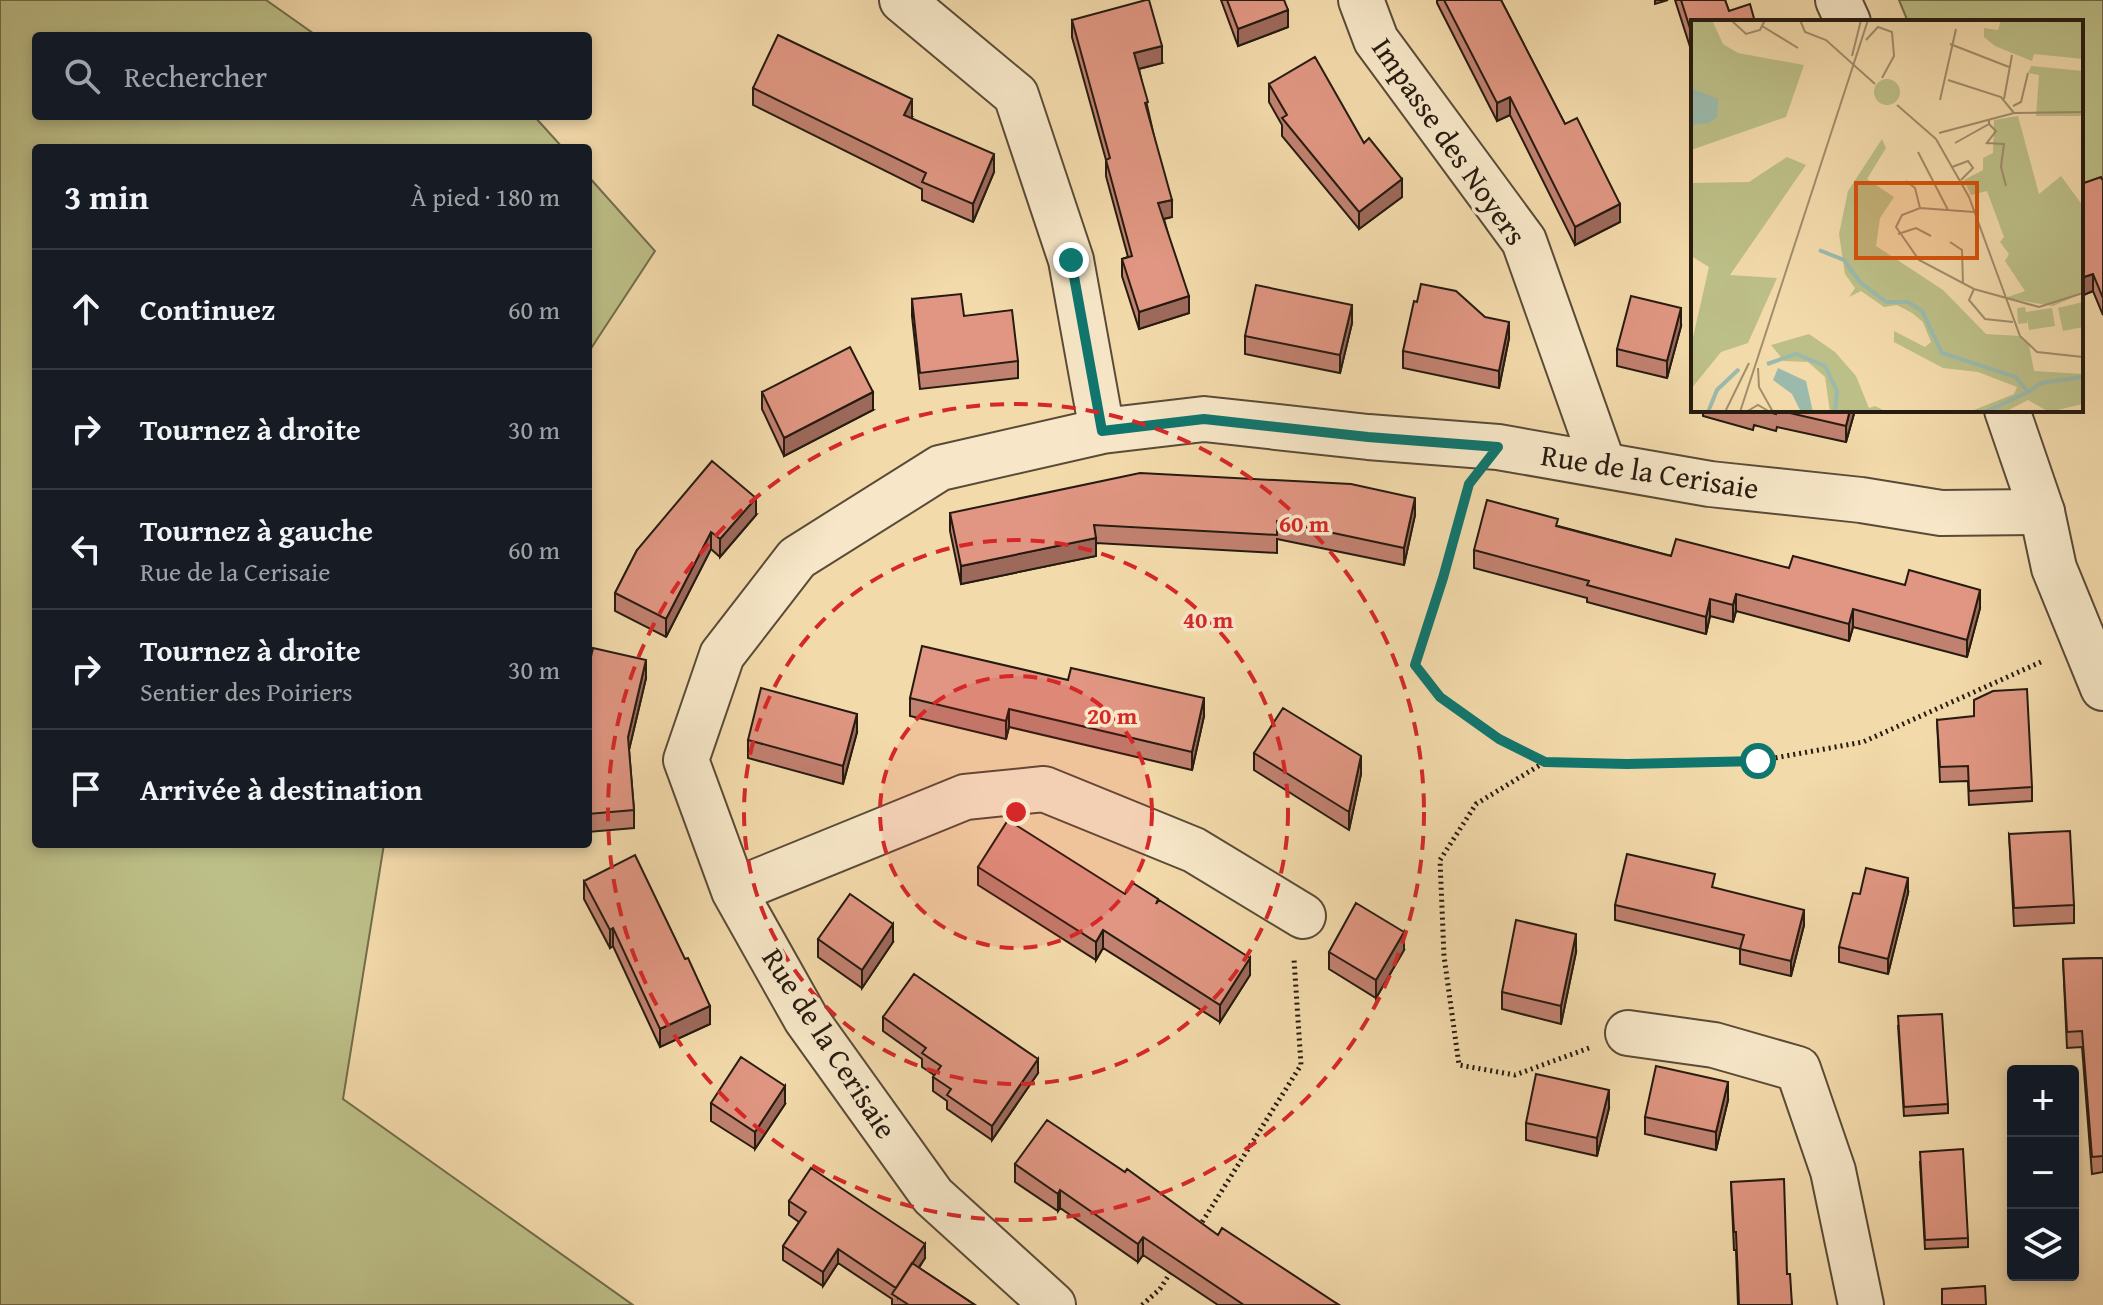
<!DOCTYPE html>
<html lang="fr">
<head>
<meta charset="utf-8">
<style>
	:root { --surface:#171b24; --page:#242831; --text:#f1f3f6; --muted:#9ea1a6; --line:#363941 }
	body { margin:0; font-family:"Gentium Book Plus",serif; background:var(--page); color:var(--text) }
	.controls { position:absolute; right:24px; bottom:24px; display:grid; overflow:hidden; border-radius:8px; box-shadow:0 4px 12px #0003 }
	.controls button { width:72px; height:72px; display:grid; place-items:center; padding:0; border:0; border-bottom:2px solid var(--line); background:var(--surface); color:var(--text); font:40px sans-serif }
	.stop { position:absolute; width:24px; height:24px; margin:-18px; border:6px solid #0f766e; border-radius:50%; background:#fff }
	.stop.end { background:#0f766e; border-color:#fff; box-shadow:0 2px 8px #0008 }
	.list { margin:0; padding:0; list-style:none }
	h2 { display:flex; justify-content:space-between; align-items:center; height:104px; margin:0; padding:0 32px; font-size:34px }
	h2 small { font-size:26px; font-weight:400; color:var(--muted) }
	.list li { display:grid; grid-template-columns:52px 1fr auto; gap:24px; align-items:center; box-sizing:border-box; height:120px; padding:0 32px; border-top:2px solid var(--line) }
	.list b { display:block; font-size:30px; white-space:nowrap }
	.list p { margin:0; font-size:26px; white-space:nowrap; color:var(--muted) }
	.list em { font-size:26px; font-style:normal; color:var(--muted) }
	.icon { flex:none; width:44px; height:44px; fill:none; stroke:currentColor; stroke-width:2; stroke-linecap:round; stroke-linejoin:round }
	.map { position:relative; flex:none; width:2103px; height:1305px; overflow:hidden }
	.search { position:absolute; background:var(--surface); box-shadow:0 4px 12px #0003; left:32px; top:32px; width:560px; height:88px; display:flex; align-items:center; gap:20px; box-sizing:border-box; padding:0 28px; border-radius:8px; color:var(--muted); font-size:30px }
	.panel { position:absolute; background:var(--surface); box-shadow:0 4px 12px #0003; left:32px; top:144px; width:560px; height:704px; border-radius:8px }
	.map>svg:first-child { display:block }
	.green { fill:#bdbf88; stroke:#726d4c; stroke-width:2 }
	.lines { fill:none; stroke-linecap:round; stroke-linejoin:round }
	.minor-casing { stroke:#594b37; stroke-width:48 }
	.tertiary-casing { stroke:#594b37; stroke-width:48 }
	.path { stroke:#261b10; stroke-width:5; stroke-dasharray:2 4; stroke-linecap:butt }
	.minor { stroke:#f7e7c8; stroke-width:44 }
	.tertiary { stroke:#f7e7c8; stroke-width:44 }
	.wall { fill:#c18170; stroke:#261b10; stroke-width:2 }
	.shaded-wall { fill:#9d695b; stroke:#261b10; stroke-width:2 }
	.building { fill:#e09682; stroke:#261b10; stroke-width:2 }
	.route { stroke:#0f766e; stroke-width:10 }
	.ring { fill:none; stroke:#d62828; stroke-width:4; stroke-dasharray:14 10 }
	.labels { text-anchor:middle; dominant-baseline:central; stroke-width:7; stroke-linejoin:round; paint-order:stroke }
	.street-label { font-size:30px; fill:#261b10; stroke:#f7e7c8 }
	.inset-river { fill:none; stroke:#9bbaac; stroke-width:4 }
	.inset-road { fill:none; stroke:#a18e6d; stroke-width:2 }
	.view { fill:#d5530c; fill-opacity:0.15; stroke:#d5530c; stroke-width:4 }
	.inset-edge { fill:none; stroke:#261b10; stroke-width:4 }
	.centre { fill:#d62828; stroke:#f7e7c8; stroke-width:4 }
	.ring-label { font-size:24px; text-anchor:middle; font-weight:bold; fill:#d62828; stroke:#f7e7c8; stroke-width:7; stroke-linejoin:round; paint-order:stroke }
</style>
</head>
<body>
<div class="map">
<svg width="2103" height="1305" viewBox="0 0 2103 1305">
	<rect width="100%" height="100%" fill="#f3daab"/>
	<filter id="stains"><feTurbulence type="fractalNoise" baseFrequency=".0025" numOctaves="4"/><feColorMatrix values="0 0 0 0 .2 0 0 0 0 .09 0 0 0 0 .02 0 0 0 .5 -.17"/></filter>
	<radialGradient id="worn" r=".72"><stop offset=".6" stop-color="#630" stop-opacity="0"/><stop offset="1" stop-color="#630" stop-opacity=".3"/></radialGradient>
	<path class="green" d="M0,0H266L317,36H36V116H534L563,148H36V844H384L343,1099L633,1305H0Z
		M1899,0H2103V182L2081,190V22H1908Z
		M588,176L655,251L588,353Z"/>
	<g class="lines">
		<defs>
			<path id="minor" d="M902,0L1016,95L1071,260L1102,431
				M1361,0L1376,40L1524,241L1603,464
				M734,891L965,797L1044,789L1194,850L1303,916
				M1628,1033L1714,1045L1798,1069L1833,1171L1861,1305
				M1053,1305L933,1196L806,1019L734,891L686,760L722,655L797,558L940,468L1102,431L1204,419L1368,437L1498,447L1710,484L1861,500L1941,513L2042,512"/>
			<path id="tertiary" d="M1838,0L1848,22
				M2007,410L2042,512L2054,568L2103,688"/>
		</defs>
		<use href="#minor" class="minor-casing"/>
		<use href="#tertiary" class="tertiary-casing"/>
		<path class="path" d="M1467,491L1443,578L1415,665L1440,697L1499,739L1544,762
			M1589,1048L1515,1075L1459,1065L1444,956L1440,860L1476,804L1545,762L1627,764L1758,761L1863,742L2043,661
			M1199,1227L1301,1065L1294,959
			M1142,1305L1160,1289L1172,1270"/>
		<use href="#minor" class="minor"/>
		<use href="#tertiary" class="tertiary"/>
	</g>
	<path class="wall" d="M1221,0H1284L1288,27L1238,46Z
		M1437,0H1501L1565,124L1620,222L1575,245L1510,115L1497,121L1437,3Z
		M1675,0H1725L1729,11L1693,22V56Z
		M1072,20L1162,63L1139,69L1172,217L1164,219L1189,313L1139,329L1122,276V259L1128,257L1106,176V160L1072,37Z
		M1269,84L1364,143L1402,197L1359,229L1282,136V125L1269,102Z
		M753,88L912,117L911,118L994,172L973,222L922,200V189L753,105Z
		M2103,181V315L2093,291L2081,296Z
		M912,299L964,316L1018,361V378L920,389L912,316Z
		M1352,323L1340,373L1245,354V336Z
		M1681,326L1667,378L1617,366V349Z
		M1509,338L1499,388L1403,368V351Z
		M762,392L873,410L784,456L762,409Z
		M1703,410H1855L1846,442L1777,427L1776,431L1754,425L1753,430L1703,416Z
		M950,513L1415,515L1404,565L1277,539V553L1096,543V556L961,584L950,531Z
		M756,515L720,557L711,549L666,637L615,611V593L637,550Z
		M1558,526L1671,556L1789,568L1980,608L1967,657L1853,627L1849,641L1736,611L1733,622L1710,616L1706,634L1587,602V598L1474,568V550Z
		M588,669L646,678L629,750L634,810V828L588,832Z
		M910,698L1204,716L1192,770L1009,727L1006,739L910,716Z
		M1937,720L2032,787V801L1969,805L1968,781L1940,782Z
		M857,732L843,784L748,758V740Z
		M1254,753L1361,774L1349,830L1254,770Z
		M2009,834L2074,905V923L2014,926Z
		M978,867L1125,894L1158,902L1250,975L1220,1022L1103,948L1096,960L978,885Z
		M584,881L685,959L710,1024L660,1047L613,946L610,948L584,899Z
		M1715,888L1804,925L1791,976L1740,964V949L1615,920V905Z
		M1908,893L1888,974L1839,962V947Z
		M818,939L893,942L862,988L818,957Z
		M1404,950L1376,998L1329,969V952Z
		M1576,952L1561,1024L1502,1009V992Z
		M2103,958V1172L2092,1174L2082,1047L2067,1048L2063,959Z
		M883,1017L1038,1073L992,1140L947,1109V1101L933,1091V1077L934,1075L922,1067V1059L883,1031Z
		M1898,1025L1948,1104V1113L1904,1116Z
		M1728,1100L1716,1150L1645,1134V1117Z
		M711,1103L785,1104L755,1149L711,1121Z
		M1609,1108L1597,1156L1526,1140V1123Z
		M1920,1161L1968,1238V1247L1925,1249Z
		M1015,1164L1218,1235L1339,1305H1218L1143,1255L1138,1262L1060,1208L1058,1211L1015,1182Z
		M1731,1182L1787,1274L1792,1305H1738L1736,1250H1734Z
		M789,1201L925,1258L919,1268L975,1305H892V1299L838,1263L823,1286L783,1260V1246L799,1222L789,1215Z"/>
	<path class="shaded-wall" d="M1655,0H1668L1655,4Z
		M1288,10V27L1238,46V29Z
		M1162,46V63L1134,70V53Z
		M1510,97V115L1497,121V103Z
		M912,99V117L904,133V115Z
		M994,154V172L973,222V204Z
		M1402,179V197L1359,229V212Z
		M1172,200V217L1158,220V203Z
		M1620,204V222L1575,245V227Z
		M2093,274V291L2081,296V278Z
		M1189,296V313L1139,329V312Z
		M1352,305V323L1340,373V355Z
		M1681,308V326L1667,378V361Z
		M1509,322V338L1499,388V371Z
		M873,392V410L784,456V438Z
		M1850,410H1855L1846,442V426Z
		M756,498V515L720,557V539Z
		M1415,498V515L1404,565V548Z
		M711,532V549L666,637V619Z
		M1096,538V556L961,584V566Z
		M1980,590V608L1967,657V640Z
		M1736,594V611L1733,622V605Z
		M1710,599V616L1706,634V617Z
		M1853,609V627L1849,641V624Z
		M646,660V678L628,754V737Z
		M1204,698V716L1192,770V752Z
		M1009,709V727L1006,739V721Z
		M857,714V732L843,784V766Z
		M1361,756V774L1349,830V812Z
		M1908,878V893L1888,974V959Z
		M1804,910V925L1791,976V961Z
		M893,924V942L862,988V970Z
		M613,928V946L610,948V930Z
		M1103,930V948L1096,960V942Z
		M1404,932V950L1376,998V980Z
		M1576,934V952L1561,1024V1006Z
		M1250,958V975L1220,1022V1005Z
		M710,1006V1024L660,1047V1029Z
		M1038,1059V1073L992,1140V1126Z
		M1728,1082V1100L1716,1150V1132Z
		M785,1086V1104L755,1149V1132Z
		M1609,1090V1108L1597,1156V1138Z
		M1060,1190V1208L1058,1211V1194Z
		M1143,1237V1255L1138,1262V1244Z
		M925,1244V1258L898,1298L896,1288Z
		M838,1249V1263L823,1286V1272Z"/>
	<path class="building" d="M1146,0H1149L1162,46L1134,53L1148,102L1145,103L1172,200L1158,203L1189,296L1139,312L1122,259L1132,256L1106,160L1110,158L1072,20Z
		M1227,0H1284L1288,10L1238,29Z
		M1444,0H1501L1565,124L1577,118L1620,204L1575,227L1510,97L1497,103Z
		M1681,0H1725L1729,11L1750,4L1755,22H1693V38Z
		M778,35L912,99L904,115L994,154L973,204L922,182L926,173L753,88Z
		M1315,57L1364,143L1369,138L1402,179L1359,212L1282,118L1287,115L1269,84Z
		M2101,177L2103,181V298L2093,274L2081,278V184Z
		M1421,284L1456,291L1485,317L1509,322L1499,371L1403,351L1414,301L1417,302Z
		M1256,285L1352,305L1340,355L1245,336Z
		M961,294L964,316L1012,310L1018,361L920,373L912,299Z
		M1631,296L1681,308L1667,361L1617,349Z
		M850,347L873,392L784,438L762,392Z
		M1741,410H1754L1753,413Z
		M1761,410H1850L1846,426L1777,410L1776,414Z
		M712,461L756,498L720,539L711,532L666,619L615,593L637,550Z
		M1140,473L1351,484L1415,498L1404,548L1277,521V535L1094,525L1096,538L961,566L950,513Z
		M1487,500L1558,519L1556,526L1671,556L1676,539L1789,568L1793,556L1905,585L1909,570L1980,590L1967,640L1853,609L1849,624L1736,594L1733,605L1710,599L1706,617L1587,585L1589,581L1474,550Z
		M922,646L1068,680L1071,668L1204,698L1192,752L1009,709L1006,721L910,698Z
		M593,648L646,660L628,737L634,810L588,814V669Z
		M761,688L857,714L843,766L748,740Z
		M2027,689L2032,787L1969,791L1968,766L1940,767L1937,720L1974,716V700L1993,691Z
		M1283,708L1361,756L1349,812L1254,753Z
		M1008,820L1125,894L1133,883L1158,899L1156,904L1159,900L1250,958L1220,1005L1103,930L1096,942L978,867Z
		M2070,831L2074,905L2014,908L2009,834Z
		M1627,854L1715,874L1712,887L1804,910L1791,961L1740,949L1744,935L1615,905Z
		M635,855L685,959L688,958L710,1006L660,1029L613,928L610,930L584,881Z
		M1866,868L1908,878L1888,959L1839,947L1853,893L1860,894Z
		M850,894L893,924L862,970L818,939Z
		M1356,903L1404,932L1376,980L1329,952Z
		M1516,920L1576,934L1561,1006L1502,992Z
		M2103,958V1156L2092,1157L2082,1031L2067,1032L2063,959Z
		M914,974L1038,1059L992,1126L947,1095L951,1089L933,1077L941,1066L922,1053L926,1048L883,1017Z
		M1942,1014L1948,1104L1904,1107L1898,1016Z
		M741,1057L785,1086L755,1132L711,1103Z
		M1656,1066L1728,1082L1716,1132L1645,1117Z
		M1536,1074L1609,1090L1597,1138L1526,1123Z
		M1047,1120L1125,1172L1127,1169L1218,1235L1222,1228L1339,1305H1244L1143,1237L1138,1244L1060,1190L1058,1194L1015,1164Z
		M1963,1149L1968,1238L1925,1240L1920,1152Z
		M811,1168L925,1244L896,1288L838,1249L823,1272L783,1246L806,1212L789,1201Z
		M1784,1179L1787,1274H1790L1792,1305H1739L1736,1232H1734L1731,1182Z
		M912,1263L975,1305H909L892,1294Z
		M1985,1286L1986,1305H1942V1289Z"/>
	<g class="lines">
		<path class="route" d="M1071,260L1102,431L1204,419L1368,437L1498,447L1469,484L1443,578L1415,665L1440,697L1499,739L1545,762L1627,764L1758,761"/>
	</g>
	<circle cx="1016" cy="812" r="136" fill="#d62828" fill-opacity=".12"/>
	<g class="ring">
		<circle cx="1016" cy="812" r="136"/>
		<circle cx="1016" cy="812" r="272"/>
		<circle cx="1016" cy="812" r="408"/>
	</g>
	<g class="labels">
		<g class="street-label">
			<text transform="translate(1450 141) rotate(55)">Impasse des Noyers</text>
			<text transform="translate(1650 471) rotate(9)">Rue de la Cerisaie</text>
			<text transform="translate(830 1043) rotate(57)">Rue de la Cerisaie</text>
		</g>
	</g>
	<g transform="translate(1691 20)">
		<rect width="392" height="392" fill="#f3daab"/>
		<path d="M0,0H21L32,24L47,33L113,45L95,97L0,130ZM310,0H392V39L343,34L341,41L304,26L293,17V8L307,10ZM340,46L392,51V96H345L348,55L337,53ZM183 72a13 13 0 1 1 26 0a13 13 0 1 1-26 0ZM327,96L348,174L370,156L392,186V273L362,286L314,278L334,271L314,241L318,234L309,222L313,217L296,171L280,175L273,160L292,150V138L302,133L303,100ZM191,119L195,128L176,159L203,177L189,198L185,226L252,270L295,314L329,316L338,325L343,351L392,354V384L358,392L337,380L314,392H278L323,374L326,367L287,352L252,348L203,322V311L234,327L240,322L232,302L221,293L206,285L193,287L170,271L158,277L164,268L154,254L148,214L157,171ZM96,137L115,145L39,255L86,258L57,323L30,332L0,369V326L18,247L0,236V163L58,162ZM392,282V307L372,311L367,288ZM334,287L335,292L361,288L364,306L338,310L336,298V303L327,304L326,288ZM118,314L144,332L165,356L178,388L184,386L196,392H139L134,357L117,342L93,341L80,325Z" fill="#bdbf88"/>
		<path d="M0,68L27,79L26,97L18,103L0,105ZM87,348L115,361L122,392H110L101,374L82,360Z" fill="#9bbaac"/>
		<path class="inset-river" d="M128,230L153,240L169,262L195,282H217L231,291L251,333L325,357L337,372L294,392M76,344L105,334L134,346L146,371L144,392M337,372L350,363L392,357M17,392L26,370L48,349"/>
		<path class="inset-road" d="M40,0L55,14L69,10L74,0M109,0L114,12L135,20L184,64M71,6L107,28M175,20L187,7L201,12L203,36L191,58M259,24L318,47M161,36L170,0M257,60L310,77L323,93M313,79L321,35M249,80L265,9M206,85L245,119M322,86L330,82L337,53M248,113L323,93L392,92M245,119L278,177L329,316L346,332L392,337M264,123L298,104V99M296,123L313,124L310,147L315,166M295,124L305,111L298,104M227,132L257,190M261,147L277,141L282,148L270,160M215,161L224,168L229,188M283,192L229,188L211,195L205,207L228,240L283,269L348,287L392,273M207,214L225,208L240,216M259,222L271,230L272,264M283,269L278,280L294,299L322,302M67,348L68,367L82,392M34,392L58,343M49,392L177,0M55,392L67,385L79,392"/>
		<path class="view" d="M165,163H286V238H165Z"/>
		<rect width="392" height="392" class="inset-edge"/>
	</g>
	<circle cx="1016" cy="812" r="12" class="centre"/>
	<g class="ring-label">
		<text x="1304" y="532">60 m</text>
		<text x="1208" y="628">40 m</text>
		<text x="1112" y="724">20 m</text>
	</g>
	<rect width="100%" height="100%" filter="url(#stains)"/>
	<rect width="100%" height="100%" fill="url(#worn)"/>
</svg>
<div class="controls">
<button>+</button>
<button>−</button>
<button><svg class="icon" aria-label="layers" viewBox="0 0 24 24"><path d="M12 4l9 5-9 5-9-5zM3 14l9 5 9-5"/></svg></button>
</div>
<div class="stop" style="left:1758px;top:761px"></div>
<div class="stop end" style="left:1071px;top:260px"></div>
<div class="search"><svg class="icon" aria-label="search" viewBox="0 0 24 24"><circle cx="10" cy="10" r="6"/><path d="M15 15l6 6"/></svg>Rechercher</div>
<section class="panel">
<h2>3 min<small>À pied · 180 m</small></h2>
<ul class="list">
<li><svg class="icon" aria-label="ahead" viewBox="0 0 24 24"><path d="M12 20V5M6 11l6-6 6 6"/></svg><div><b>Continuez</b></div><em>60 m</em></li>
<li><svg class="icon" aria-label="right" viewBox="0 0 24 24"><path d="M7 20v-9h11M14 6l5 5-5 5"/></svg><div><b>Tournez à droite</b></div><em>30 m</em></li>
<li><svg class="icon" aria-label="left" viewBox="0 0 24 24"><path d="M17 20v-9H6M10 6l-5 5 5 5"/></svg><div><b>Tournez à gauche</b><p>Rue de la Cerisaie</p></div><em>60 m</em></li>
<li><svg class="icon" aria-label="right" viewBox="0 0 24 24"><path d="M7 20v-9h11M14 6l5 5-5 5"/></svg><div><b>Tournez à droite</b><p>Sentier des Poiriers</p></div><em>30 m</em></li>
<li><svg class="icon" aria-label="arrive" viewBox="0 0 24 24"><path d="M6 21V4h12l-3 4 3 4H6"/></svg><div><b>Arrivée à destination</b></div></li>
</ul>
</section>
</div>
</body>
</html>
